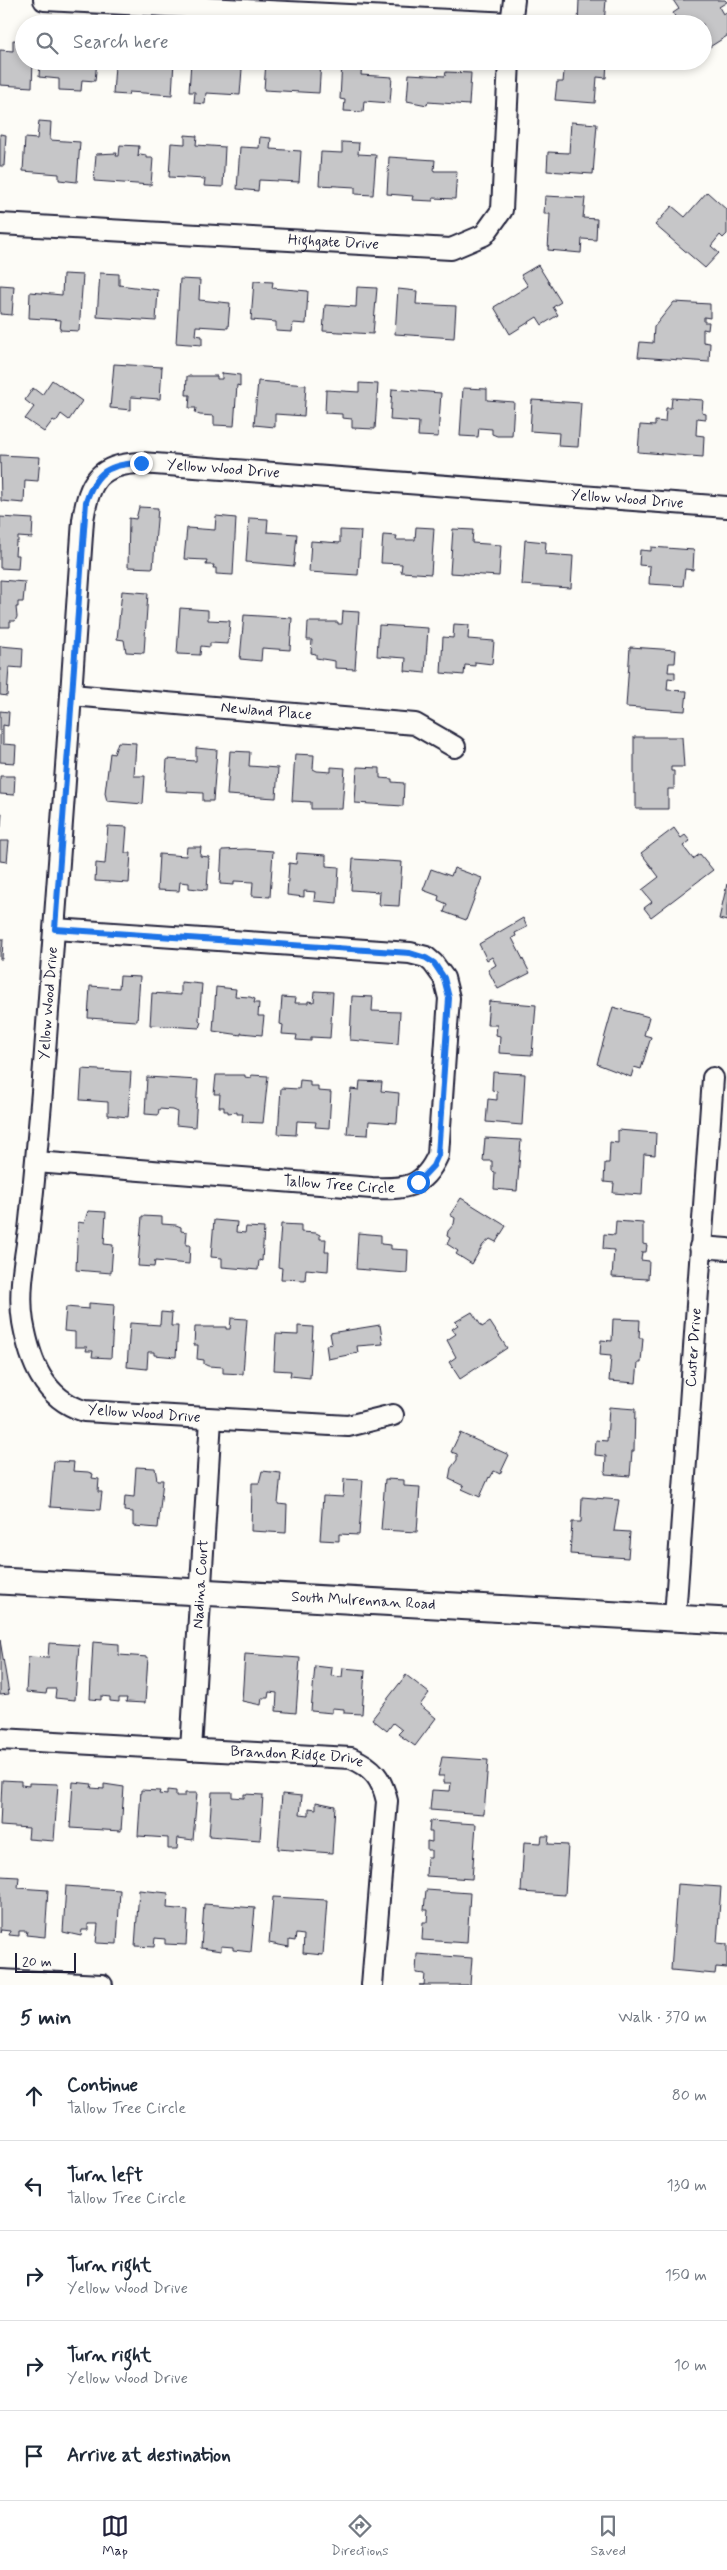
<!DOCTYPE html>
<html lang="en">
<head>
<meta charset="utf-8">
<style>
	:root { --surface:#fff; --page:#f6f6f7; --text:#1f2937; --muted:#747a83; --line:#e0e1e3; --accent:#22223b }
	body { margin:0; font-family:Mynerve,sans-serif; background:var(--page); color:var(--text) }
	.scale { position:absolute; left:15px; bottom:12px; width:61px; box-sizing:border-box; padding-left:5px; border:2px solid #22223b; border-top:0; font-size:14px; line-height:18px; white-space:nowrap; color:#22223b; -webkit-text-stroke:4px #fdfcf7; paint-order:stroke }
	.stop { position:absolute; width:15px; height:15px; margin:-11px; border:4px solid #1a73e8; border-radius:50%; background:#fff }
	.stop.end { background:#1a73e8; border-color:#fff; box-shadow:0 1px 5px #0008 }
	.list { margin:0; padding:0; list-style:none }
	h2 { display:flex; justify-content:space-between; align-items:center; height:65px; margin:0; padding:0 20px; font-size:21px }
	h2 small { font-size:16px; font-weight:400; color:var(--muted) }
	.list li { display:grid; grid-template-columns:32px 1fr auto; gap:15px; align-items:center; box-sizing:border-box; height:90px; padding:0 20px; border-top:1px solid var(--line) }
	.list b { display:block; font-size:19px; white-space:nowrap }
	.list p { margin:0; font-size:16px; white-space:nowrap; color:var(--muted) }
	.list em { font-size:16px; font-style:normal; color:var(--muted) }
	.icon { flex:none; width:28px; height:28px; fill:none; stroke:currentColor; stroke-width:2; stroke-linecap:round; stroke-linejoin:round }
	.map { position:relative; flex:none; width:727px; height:1985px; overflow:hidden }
	.search { position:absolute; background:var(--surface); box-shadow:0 2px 8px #0003; left:15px; right:15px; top:15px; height:55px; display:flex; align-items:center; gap:12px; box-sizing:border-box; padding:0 18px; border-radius:28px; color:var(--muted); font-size:19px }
	.sheet { height:515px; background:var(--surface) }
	nav { display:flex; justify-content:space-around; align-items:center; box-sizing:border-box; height:70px; border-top:1px solid var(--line); background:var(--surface); font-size:14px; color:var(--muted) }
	nav a { display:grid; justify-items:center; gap:2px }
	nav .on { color:var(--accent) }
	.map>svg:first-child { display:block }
	.building { fill:#c6c6c8; stroke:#22223b }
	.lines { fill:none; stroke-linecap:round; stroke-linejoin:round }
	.minor-casing { stroke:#22223b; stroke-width:24 }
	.tertiary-casing { stroke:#22223b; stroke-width:29 }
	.minor { stroke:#fdfcf7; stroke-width:20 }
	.tertiary { stroke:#fdfcf7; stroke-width:25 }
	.route { stroke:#1a73e8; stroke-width:6 }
	.labels { text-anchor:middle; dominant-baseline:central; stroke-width:5; stroke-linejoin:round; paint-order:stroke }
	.street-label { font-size:15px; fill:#22223b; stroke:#fdfcf7 }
</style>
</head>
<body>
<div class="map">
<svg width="727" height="1985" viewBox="0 0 727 1985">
	<rect width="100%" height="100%" fill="#fdfcf7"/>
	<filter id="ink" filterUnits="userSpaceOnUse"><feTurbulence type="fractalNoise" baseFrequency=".02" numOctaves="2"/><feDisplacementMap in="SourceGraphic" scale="10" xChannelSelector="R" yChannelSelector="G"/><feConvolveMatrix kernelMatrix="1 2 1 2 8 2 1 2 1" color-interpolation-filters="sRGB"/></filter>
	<g filter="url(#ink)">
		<path class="building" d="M579,0H606L604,24H578Z
			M673,0H725L727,2L719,7L723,14L727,12V36L708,48L703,41V24H679L673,13L679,9Z
			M13,40L24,41V61H33L32,87L0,85V50L13,51Z
			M40,61H97L95,81L82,80L81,91L59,90V79L39,77Z
			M155,61H174L172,95L129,92L128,95L113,94L115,65L138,67L139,63L154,64Z
			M191,61H211L210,67L242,69L240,95L206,93L205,104L194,103L195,92H189Z
			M266,61H321L319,93L264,90Z
			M342,61H362L361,75L392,77L390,103L364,101L363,112L344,111L345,100L340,99Z
			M565,61H607L606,78L597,77L595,103L555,100L557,82H563Z
			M446,72L471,73L469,105L428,102L427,105L407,101L409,74L445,76Z
			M39,121L51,122L50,140L80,142L77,182L59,180V174L23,171L25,138L37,139Z
			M571,122L597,124L593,174L547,171L548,152L569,153Z
			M0,134L6,135L4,166H0Z
			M185,135L197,136L196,145L225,147L223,187L204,186L205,179L169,177L171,143L185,144Z
			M260,137L271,138L270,149L301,151L299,182L259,180L258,191L237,189L240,147L259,148Z
			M342,142L359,143L358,154L376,155L373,195L355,194V187L319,185L321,152L342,153Z
			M120,145L139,146L138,157L140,154L146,155V158H153L151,185L94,181L96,154L117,153L116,156H119Z
			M389,157L435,160L434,171H457L455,199L433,198V201L412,200L413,196L387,194Z
			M707,192L727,210V234L723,238L720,235L711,246L719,253L705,268L655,225L672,206L685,217Z
			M545,196L585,198L583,218L597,219L596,240L582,239L581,253L548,250L550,214H544Z
			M538,265L561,302L553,307L558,315L542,325L537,317L510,334L494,307L528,286L521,275Z
			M100,273L119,274V285L158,290L156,321L97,317Z
			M63,274L83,275L79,331L60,330L61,320L29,318L30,292L62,295Z
			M180,279L200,280L199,300L230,303L228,328L196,326L195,335L202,336V345L176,343Z
			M254,281L273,282L272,288L308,291L306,324L293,323L292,332L276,331V322L251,320Z
			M0,285L14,286L12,315L0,314Z
			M357,287L377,288L373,334L323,331L325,305L356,307Z
			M398,289L417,291L416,304L456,306L454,338L395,334Z
			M674,302L710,304V318L704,317V322H709L708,330L703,329V342L710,343L709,362L638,357L640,342L653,343L654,327Z
			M114,364L162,367L160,399L131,397V410L110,408Z
			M222,373L240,375V386L237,385L234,426L214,425V416L200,415L195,413L196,408H189L190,395H186L187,376H217V379H222Z
			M52,380L82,401L69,420L61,414L56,422L53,420L44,432L25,419L34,407L25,400L33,388L42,395Z
			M258,381L306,385L304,416L275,414V427L254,425Z
			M359,383L378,384L375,429L352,428V419L342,418V414L325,413L326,390L359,392Z
			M463,388L487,389V400L514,402L512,436H497L492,434V429L479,428L478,437L460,436Z
			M392,389L441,393L438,437L418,436L419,422L390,420Z
			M672,398L703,400L702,413L706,414V419L697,418L696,435L704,436L703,457L638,452L640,425L655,426V421L665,422L666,408H671Z
			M532,400L581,403L578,447L558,446L559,433L530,431Z
			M0,455L40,457L38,481L25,480L24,503L1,501Z
			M139,507L158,508L153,568L128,567L129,518L136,519Z
			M216,516L236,518L233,575L216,574V568H213L214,565H206L207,560L184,559L187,528L215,530Z
			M0,517L33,519L32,538L18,537V542H16L15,555H19L18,569L0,568Z
			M249,518L268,519L267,532L297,534L294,566L246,562Z
			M416,527L434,528L431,574L401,572L402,564L381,563L383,535L397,536L396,540H415Z
			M453,529L473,530L472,543L501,545L499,576L450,573Z
			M340,530L361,531L358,575L309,572L311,541L340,543Z
			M525,540L546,542L545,554L573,556L571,588L522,585Z
			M651,547L694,550L693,570L685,569L683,586L649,584L650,566L639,565L640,550L651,551Z
			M0,580L25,582L23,602H18V607H16L17,617L15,621H10V627H0Z
			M122,591L148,593L144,653L126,652L124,640L117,639Z
			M180,608L208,610V620L230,621L228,644L210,643V647L201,646L200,655L177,654Z
			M343,611L359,612L355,669L335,668V661L316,658V654L311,653L312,640H307L308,622H338V624H342Z
			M244,615L292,618L290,650L262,648L261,661L240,659Z
			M454,624L469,625L468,639L494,641L492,664L475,662V666L465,665L464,675L441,673L443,637L453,638Z
			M379,625L428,628L425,673L405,671L406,658L377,656Z
			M0,646L23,648L22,668L9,667L7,696L0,695Z
			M630,647L676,650L675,663H669L668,672H675V679L668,678L667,690L687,691L685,711L626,707Z
			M0,711L9,712L8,726L3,725V744L16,745L15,763L0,762Z
			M634,737H682L684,767H671V771H674V789H668V809H636V794H634Z
			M118,742L136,743L134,776H145L143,804L107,801L105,793L110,753L114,754Z
			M196,748L217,750L213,801H203V793L165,791L167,759L196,761Z
			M230,751L250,752L249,766L278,768L276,798L227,795Z
			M295,754L314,755L313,769L317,771L331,772V767L345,768L342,809H311V802L292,801Z
			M357,767L380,768V778L392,779V782L404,783L403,806L355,803Z
			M0,776H15L14,795L0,794Z
			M0,813H2L1,827H0Z
			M108,826L127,827L125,853H131L129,883L95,881L96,863L105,864Z
			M674,828L681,838L685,835L690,841L683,846L693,859L700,854L713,870L651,917L644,908L652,902L642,890L659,877L641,853Z
			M0,841H9L7,862L0,861Z
			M187,847H201L200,856L209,857L207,890L189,888V883L180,882L179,891L157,890L159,854L186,856Z
			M246,849L273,851L270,897L252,896L253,882L234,881V885L220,884L222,850Z
			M297,853L326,855V866L339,867L337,903L314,901L315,892L304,891V897L287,895L289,863L296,864Z
			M353,859L402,862L399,906L379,905L380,892L351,890Z
			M454,868L482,878L466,920L444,912L447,904L438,900L439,896L423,890L431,869L451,876Z
			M727,884V921L719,919Z
			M523,918L527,927L515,933L516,936L512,938L530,973L498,989L488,970L496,965L492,957L487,960L479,944Z
			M0,939H3L2,959H0Z
			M120,976L140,977L137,1021L88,1018L90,986L119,988Z
			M181,982L202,984L199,1020L201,1022L199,1028L150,1025L152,993L181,995Z
			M216,987L236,989L235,996L250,997L255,999L254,1003H259L258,1016H264L262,1035L241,1033V1035L213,1031Z
			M315,991L333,992L330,1038L311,1037V1041L296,1040L297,1035L282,1034L283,1025L280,1024L282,997L296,998L295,1003H308V1001L314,1002Z
			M352,996L373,997L372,1011L400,1012L398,1044L350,1040Z
			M489,1001L536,1005L532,1055L499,1053L500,1036L496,1035L497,1025H487Z
			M613,1007L649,1017L644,1035L651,1037L641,1069L634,1067L631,1077L597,1064Z
			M82,1069L131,1072L128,1117L108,1115V1102L80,1100Z
			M493,1072L525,1074L522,1125L486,1122L488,1099L497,1100V1091L492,1090Z
			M216,1075H245V1077L251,1078V1075L268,1076L263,1123L242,1122L243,1114H237V1112L228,1113V1111H224V1107H219L220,1094H214Z
			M147,1077L198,1080L195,1127L176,1125L177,1112L172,1110L159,1109L158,1115L145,1114Z
			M300,1080L310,1081V1086H318V1091L331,1092L329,1128L315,1127L316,1122L297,1121L296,1135L278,1134L281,1088L299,1089Z
			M360,1081L382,1082L381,1091L399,1093L397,1123L369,1121L368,1135L347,1134L351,1089L359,1090Z
			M618,1130L656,1133L655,1155L644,1154L642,1195L613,1193L614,1183L604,1182L605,1163H609L610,1142L618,1143Z
			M485,1138L521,1140L517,1191L494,1189L495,1172L492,1171V1161H483Z
			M461,1198L506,1226L496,1242L490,1239L483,1245L472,1264L456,1254L458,1251L447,1244L450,1238L447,1236L448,1231L454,1224L455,1218L450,1215Z
			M88,1211L106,1212L104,1244L113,1245L111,1273L76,1270L78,1222L84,1223Z
			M142,1216L162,1217V1224L176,1225L181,1227V1231L187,1232L186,1245H190L189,1264L155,1261L154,1267L138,1266Z
			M214,1220L237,1222L236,1232L245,1233L246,1227L264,1228L262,1261L259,1260L258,1270L222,1267V1258L211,1257Z
			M616,1221L643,1223V1244L647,1245L646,1252H642L641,1260L649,1261L648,1279L612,1277L614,1250L603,1249L604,1234L615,1235Z
			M281,1224L301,1225V1232L316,1233L320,1235V1239H326L325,1252H329L328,1271L306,1269L305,1280L281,1279L282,1268L278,1267Z
			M358,1233L381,1235V1244L391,1245V1249L408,1250L407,1273L356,1269Z
			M89,1303L114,1305L111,1358L92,1357L93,1351H86L87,1347H75V1332L64,1331L66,1307L89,1309Z
			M161,1312L172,1313L171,1326H178L176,1357L154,1355V1352H148L147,1369L127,1367L130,1323L160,1325Z
			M472,1312L482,1327L490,1322L507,1348L460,1379L449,1362L456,1357L447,1340L456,1334L452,1329L458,1325L455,1322Z
			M231,1318L247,1319L243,1374L223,1373V1367L208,1366L204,1364V1360L197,1359L198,1345H194L195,1327H226V1329H230Z
			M613,1319L640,1320L639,1338H643L641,1363H638L636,1383L609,1381L611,1356L600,1355L601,1340L612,1341Z
			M380,1325L383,1344L357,1346L358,1353L328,1359L326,1345L332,1344L330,1333Z
			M298,1326L313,1327L310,1378L290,1376L291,1371L274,1370L276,1334L298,1335Z
			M609,1407L635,1409L634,1451H632L630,1476L605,1474L606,1456L595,1455L596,1440L607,1441Z
			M460,1433L509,1455L500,1474L494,1471L490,1478L489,1477L480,1497L462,1489L464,1486L449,1479L451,1468L457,1460V1454L451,1452Z
			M54,1461L74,1462L73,1471L88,1472L93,1474L92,1478L99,1479L98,1492H102L100,1510L50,1507Z
			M136,1467L155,1468L157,1480H163L158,1528L133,1526V1512L124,1511L125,1496L134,1497Z
			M262,1471L281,1473L278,1504L287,1505L286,1533L251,1531L252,1483H259Z
			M344,1479L363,1480L359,1535L339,1534V1541L320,1540L323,1496L343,1497Z
			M385,1479L404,1480V1486L420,1487L417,1532L381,1530Z
			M582,1497L619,1500L614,1531L630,1532L628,1558L570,1554L572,1522H581Z
			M0,1640L9,1694L0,1695Z
			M93,1642L119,1644V1655L148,1657L145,1703L126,1702L127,1698H119V1702L110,1701V1697L101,1696V1700L90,1699Z
			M49,1643L79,1645L75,1700L55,1698L56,1689H47L46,1694L26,1692L28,1657L48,1658Z
			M245,1654L300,1658L296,1713L276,1711L277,1693L269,1692L268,1698H262L261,1705L242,1701Z
			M315,1666L332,1668L331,1676L342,1677L343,1668L365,1670L362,1714L344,1713V1709L332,1708V1713L311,1711Z
			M406,1675L429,1693L420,1705L436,1718L415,1746L398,1734L402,1730L393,1723L387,1731L372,1719Z
			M442,1757L488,1760L484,1814L430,1810L432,1790L450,1791L451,1783H444V1776H438Z
			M2,1780L21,1781V1785L29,1786V1783L58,1784L54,1841L28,1839L29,1828L0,1826Z
			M73,1782L92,1784L91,1788L104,1789V1784L124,1787L121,1831L70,1828Z
			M141,1790L160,1791L159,1794L167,1795V1790L176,1791V1796H185V1793H197L193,1840L178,1838L177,1849H168V1838L138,1836Z
			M212,1792H232V1797L244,1798V1794L263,1795L260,1840L209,1836Z
			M282,1794L302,1796L300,1814L309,1815V1808L316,1809V1802L335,1806L332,1853L278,1849Z
			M430,1821L476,1824L472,1879L426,1876L427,1858H431V1850H427V1841L432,1842V1832H429Z
			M542,1836H549L548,1844L568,1845L565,1895L521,1892L524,1842L541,1843Z
			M0,1876L19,1877L18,1888L48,1890L45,1937L26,1935L27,1931H19V1936L9,1935L10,1931L1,1930L0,1933Z
			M677,1884L721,1887L717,1943L727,1944V1968L716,1967L715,1974L671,1970Z
			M66,1886L120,1890L117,1944L96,1943L98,1924H88V1930H82L81,1936L63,1932Z
			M139,1890L168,1893L167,1908L188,1910L186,1945L165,1944V1939L155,1938L154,1947L135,1946Z
			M426,1890L470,1893L467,1943L422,1940L423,1922H427L428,1910H424Z
			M273,1897L327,1900L323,1955L303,1953L304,1935L296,1934L295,1941L289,1940V1947L269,1943Z
			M204,1904L255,1908L251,1952L233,1950V1947L221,1946V1951L201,1948Z
			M417,1954L472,1958L470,1985H419H424L425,1974L416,1973Z"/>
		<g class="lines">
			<defs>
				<g id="minor">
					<path d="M44,0L511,23"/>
					<path d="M511,24L514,0"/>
					<path id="s1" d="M0,224L451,249L484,235L502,210L509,61"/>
					<path id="s2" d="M71,695L415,724L455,747"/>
					<path id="s3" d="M36,1162L372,1188C404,1189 423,1189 438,1155L449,998L444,978L433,963L426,957L410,953L55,929"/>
					<path d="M700,1247L727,1249"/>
					<path id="s4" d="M393,1415L348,1426L84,1411C43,1398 30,1361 23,1322C18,1292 25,1259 29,1230C34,1184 38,1138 42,1092C57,901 70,711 83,520C89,481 99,464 141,463L727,507"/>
					<path id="s5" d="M675,1617L713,1078"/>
					<path id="s6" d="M0,1739L351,1758C373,1767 382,1779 387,1801L372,1985"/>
					<path id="s7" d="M191,1750L211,1419"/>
					<path d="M0,1980L102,1985"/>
				</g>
				<g id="tertiary">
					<path id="s8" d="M0,1581L727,1621"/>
				</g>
			</defs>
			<use href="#minor" class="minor-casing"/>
			<use href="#tertiary" class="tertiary-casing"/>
			<use href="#minor" class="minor"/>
			<use href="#tertiary" class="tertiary"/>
		</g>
	</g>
	<g class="lines" filter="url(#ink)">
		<path class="route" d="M141,463C109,464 96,471 86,502L55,929L410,953L426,958L434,963L444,978L449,998L438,1155L433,1166L418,1182"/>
	</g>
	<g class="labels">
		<g class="street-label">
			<text stroke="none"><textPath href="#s1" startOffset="334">Highgate Drive</textPath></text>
			<text stroke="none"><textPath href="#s4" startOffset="1404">Yellow Wood Drive</textPath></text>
			<text stroke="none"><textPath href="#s4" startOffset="1809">Yellow Wood Drive</textPath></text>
			<text stroke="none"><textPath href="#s2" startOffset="196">Newland Place</textPath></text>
			<text stroke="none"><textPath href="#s4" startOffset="745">Yellow Wood Drive</textPath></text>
			<text stroke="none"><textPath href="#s3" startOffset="304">Tallow Tree Circle</textPath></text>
			<text stroke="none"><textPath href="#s5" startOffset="270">Custer Drive</textPath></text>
			<text transform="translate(144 1414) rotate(4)">Yellow Wood Drive</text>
			<text stroke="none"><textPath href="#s7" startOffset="166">Nadina Court</textPath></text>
			<text stroke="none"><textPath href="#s8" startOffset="364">South Mulrennan Road</textPath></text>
			<text stroke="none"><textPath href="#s6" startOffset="298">Brandon Ridge Drive</textPath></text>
		</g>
	</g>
</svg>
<div class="scale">20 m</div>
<div class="stop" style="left:418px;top:1182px"></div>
<div class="stop end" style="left:141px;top:463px"></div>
<div class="search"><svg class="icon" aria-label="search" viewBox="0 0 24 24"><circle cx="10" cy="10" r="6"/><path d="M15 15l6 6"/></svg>Search here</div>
</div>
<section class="sheet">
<h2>5 min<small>Walk · 370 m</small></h2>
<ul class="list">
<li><svg class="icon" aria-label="ahead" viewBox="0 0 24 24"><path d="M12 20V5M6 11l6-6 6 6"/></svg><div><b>Continue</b><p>Tallow Tree Circle</p></div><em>80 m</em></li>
<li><svg class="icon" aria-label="left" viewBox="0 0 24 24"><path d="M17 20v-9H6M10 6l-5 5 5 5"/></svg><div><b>Turn left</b><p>Tallow Tree Circle</p></div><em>130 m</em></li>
<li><svg class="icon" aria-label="right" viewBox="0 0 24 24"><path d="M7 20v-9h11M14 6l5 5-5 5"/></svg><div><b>Turn right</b><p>Yellow Wood Drive</p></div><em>150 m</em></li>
<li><svg class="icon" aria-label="right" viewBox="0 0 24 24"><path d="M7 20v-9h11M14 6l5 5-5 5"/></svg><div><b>Turn right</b><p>Yellow Wood Drive</p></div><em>10 m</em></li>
<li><svg class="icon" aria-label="arrive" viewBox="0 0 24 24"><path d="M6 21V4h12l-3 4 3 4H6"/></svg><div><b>Arrive at destination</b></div></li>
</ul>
</section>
<nav>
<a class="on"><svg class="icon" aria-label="map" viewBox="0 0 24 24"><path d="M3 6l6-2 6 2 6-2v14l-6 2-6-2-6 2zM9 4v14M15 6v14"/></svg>Map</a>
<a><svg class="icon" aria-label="directions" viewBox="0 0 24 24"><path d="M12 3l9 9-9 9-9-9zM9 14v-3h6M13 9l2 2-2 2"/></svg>Directions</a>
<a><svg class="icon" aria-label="saved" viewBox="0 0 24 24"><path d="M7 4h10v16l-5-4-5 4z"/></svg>Saved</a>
</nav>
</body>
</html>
